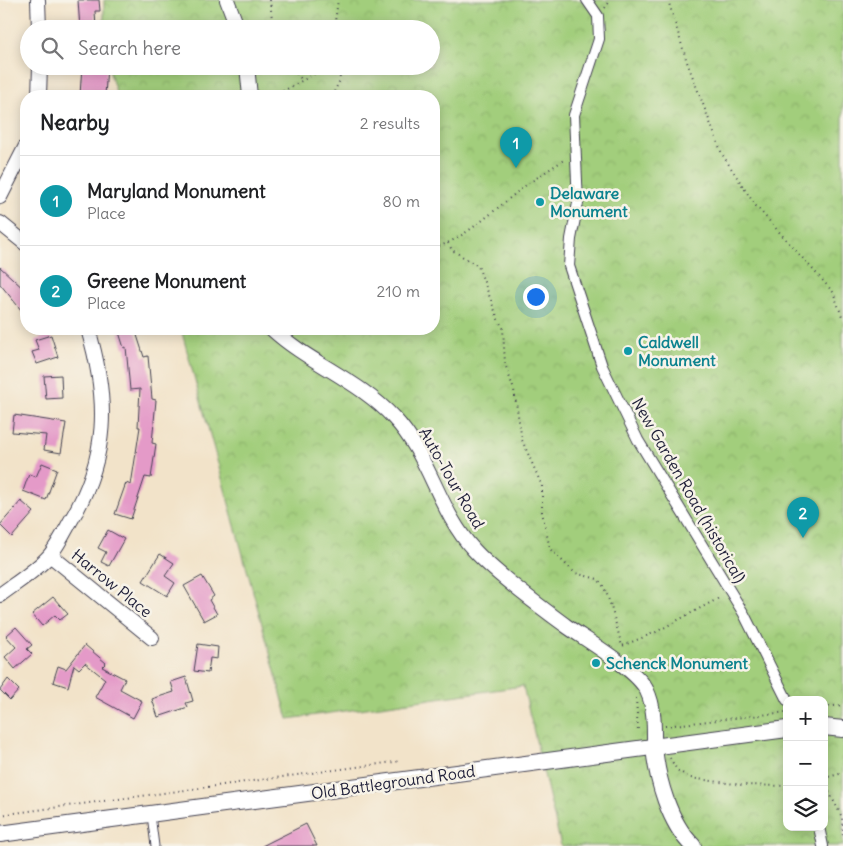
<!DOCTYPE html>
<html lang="en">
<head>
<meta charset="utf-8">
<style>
	:root { --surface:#fff; --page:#f6f6f6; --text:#202124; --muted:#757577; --line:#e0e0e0; --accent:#1f6fb2 }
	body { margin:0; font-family:Delius,sans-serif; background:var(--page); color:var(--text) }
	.controls { position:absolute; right:15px; bottom:15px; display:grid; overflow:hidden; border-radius:10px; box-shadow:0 2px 12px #0003 }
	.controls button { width:45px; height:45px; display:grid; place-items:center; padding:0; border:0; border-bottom:1px solid var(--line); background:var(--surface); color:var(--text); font:25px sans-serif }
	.you { position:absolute; left:535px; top:296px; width:18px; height:18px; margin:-12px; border:4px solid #fff; border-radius:50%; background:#1a73e8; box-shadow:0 0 0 8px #1a73e833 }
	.badge { display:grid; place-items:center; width:32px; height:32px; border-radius:50%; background:var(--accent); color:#fff; font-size:16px; font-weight:700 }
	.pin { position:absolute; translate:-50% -41px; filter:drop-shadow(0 1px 2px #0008) }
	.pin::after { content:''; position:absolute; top:26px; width:18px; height:15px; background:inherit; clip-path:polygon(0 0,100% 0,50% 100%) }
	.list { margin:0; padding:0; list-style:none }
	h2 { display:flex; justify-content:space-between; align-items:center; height:65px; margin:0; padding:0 20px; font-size:21px }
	h2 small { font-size:16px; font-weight:400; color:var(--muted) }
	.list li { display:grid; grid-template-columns:32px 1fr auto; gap:15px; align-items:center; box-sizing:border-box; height:90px; padding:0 20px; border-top:1px solid var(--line) }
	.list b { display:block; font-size:19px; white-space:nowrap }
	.list p { margin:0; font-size:16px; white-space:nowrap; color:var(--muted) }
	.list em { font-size:16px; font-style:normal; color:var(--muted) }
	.icon { flex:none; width:28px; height:28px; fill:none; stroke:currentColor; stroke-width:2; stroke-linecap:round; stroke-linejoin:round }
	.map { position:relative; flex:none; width:843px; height:846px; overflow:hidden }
	.search { position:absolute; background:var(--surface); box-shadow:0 2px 12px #0003; left:20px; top:20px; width:420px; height:55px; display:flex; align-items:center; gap:12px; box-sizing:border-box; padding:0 18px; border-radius:28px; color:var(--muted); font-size:19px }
	.panel { position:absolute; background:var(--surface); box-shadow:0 2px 12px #0003; left:20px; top:90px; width:420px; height:245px; border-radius:20px }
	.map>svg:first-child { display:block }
	.park { fill:url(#park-crowns); stroke:#62785b; fill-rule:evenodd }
	.building { fill:#e49ac8 }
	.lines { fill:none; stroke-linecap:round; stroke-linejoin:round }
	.service-casing { stroke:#413f50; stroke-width:9 }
	.pedestrian-casing { stroke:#413f50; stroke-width:12 }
	.minor-casing { stroke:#413f50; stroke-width:16 }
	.tertiary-casing { stroke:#413f50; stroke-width:18 }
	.path { stroke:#413f50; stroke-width:2; stroke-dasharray:1 4; stroke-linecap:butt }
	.service { stroke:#fff; stroke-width:7 }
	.pedestrian { stroke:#fff; stroke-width:10 }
	.minor { stroke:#fff; stroke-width:14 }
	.tertiary { stroke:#fff; stroke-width:16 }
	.culture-dot { fill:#0f9aa8; stroke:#f7f3e8; stroke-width:2 }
	.labels { text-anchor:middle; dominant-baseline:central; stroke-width:5; stroke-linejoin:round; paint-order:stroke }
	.culture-label { font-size:16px; font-weight:bold; fill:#0d838f; stroke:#f7f3e8; text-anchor:start }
	.street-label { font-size:16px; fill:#22223b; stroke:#f7f3e8 }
</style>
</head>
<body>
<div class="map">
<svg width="843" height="846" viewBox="0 0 843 846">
	<defs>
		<pattern id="park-crowns" width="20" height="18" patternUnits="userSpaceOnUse" patternTransform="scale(1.25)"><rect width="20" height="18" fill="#a2ce7b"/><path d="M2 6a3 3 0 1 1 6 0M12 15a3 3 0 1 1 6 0" fill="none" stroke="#8bb16b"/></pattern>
	</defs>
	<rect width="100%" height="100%" fill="#f7f3e8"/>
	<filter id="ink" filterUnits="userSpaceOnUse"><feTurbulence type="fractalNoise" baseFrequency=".02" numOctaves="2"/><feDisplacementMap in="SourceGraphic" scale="10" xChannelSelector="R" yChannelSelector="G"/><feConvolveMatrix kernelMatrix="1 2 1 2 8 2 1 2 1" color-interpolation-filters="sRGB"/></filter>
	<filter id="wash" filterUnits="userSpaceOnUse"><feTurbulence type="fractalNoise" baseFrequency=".0096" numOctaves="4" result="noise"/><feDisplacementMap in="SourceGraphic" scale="20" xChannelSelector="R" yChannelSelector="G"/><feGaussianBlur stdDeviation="1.12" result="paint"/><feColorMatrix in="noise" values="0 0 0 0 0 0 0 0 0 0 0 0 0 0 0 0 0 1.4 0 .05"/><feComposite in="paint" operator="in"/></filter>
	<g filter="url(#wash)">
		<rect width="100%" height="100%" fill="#f2e3c9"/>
		<path class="park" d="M104,0H843V846H561L523,686L288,719L181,329H434V96H117L108,66H431V29H104ZM787,700H824V827H787Z"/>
		<g id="blocks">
			<path class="building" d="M78,0H99L100,11H95L96,29H80Z
				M82,66H107L105,96L80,95Z
				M0,267L26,291V316L0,284Z
				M118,329H135L144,357L148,356L152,399L156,400L152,443L156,444L151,478L145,477L131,519L115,514L126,483L131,485L140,427H138L140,389L130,390L126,347L124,348Z
				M51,335L58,357L37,364L32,352L39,350L35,340Z
				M61,375L62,398L46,399L44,376Z
				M14,415L66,423L61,453L44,450L46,435L12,432Z
				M42,463L57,469L46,500L23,491L29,474L36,477Z
				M21,501L34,512L12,537L0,525Z
				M108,530L124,539L109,566L101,562L106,552L98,548Z
				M160,554L174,563L165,576L175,583L167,596L143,581Z
				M202,576L214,596L209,600L217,614L204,621L184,586Z
				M53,597L68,614L60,620L55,615L42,626L32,614Z
				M16,627L32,645L27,649L32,654L15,669L5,657L16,647L6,636Z
				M198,644L218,647L217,659L210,658L208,673L194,671Z
				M85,645L106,663L102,667L125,679L120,689L142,701L133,718L95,697L105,679L85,663L79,669L74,665L68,687L53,682L58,666L66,669Z
				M186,677L193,701L186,703L188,707L158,717L152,699L174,692L171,682Z
				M8,679L19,690L10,700L0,690Z
				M306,824L317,846H262Z"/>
		</g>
	</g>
	<g filter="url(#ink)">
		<use href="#blocks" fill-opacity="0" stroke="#413f50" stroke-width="1"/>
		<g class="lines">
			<defs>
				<path id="service" d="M151,815L155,846"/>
				<path id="pedestrian" d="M587,0L598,16L599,39L574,115L578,203L571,239L569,266L602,366L638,440L744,614L787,700
					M819,827L823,846"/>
				<path id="minor" d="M38,0L39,29
					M227,0L238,29
					M247,66L250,96
					M39,96L40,66
					M0,197L26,146
					M0,223L26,244
					M272,329C309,363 359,380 394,418C430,456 438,511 474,550C496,574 538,605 565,625C584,639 638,670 647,691C655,707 654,729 654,747
					M50,555L152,638
					M0,595C16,583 37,570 50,555C58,545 64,533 70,522C109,457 109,400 88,329"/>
				<path id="tertiary" d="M824,727L843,729
					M654,747C657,779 669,823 693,846
					M0,834L787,729"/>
			</defs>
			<use href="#service" class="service-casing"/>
			<use href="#pedestrian" class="pedestrian-casing"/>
			<use href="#minor" class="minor-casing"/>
			<use href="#tertiary" class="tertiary-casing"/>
			<path class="path" d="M270,0L273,29
				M668,0L687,62L722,154L755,205L833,292L843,319
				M605,8L611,0
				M334,29L338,0
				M290,66L303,81
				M274,96L329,66
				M332,96L340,80L339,66
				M448,243L452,250L478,266L498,319L503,328L505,364L514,390L522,440L542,486V512L550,549L575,573L598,579L604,587L610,603L622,646L656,632L721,597
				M434,247C461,244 506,199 529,183C541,175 553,167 565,159
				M636,698L638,731
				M824,707L843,705
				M665,726L787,712
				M670,758L677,770L690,778L742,785L787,786
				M824,778L843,773
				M824,791L829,792L842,817L843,838
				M0,815L401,761"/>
			<use href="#service" class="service"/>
			<use href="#pedestrian" class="pedestrian"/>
			<use href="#minor" class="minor"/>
			<use href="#tertiary" class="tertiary"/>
		</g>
	</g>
	<g class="culture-dot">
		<circle cx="540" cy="202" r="5"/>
		<circle cx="628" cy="351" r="5"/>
		<circle cx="596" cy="663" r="5"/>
	</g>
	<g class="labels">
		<g class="culture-label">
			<text x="550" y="193">Delaware<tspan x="550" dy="18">Monument</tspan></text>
			<text x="638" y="342">Caldwell<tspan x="638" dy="18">Monument</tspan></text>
			<text x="606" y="663">Schenck Monument</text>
		</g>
		<g class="street-label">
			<text transform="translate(452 478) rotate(60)">Auto-Tour Road</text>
			<text transform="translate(689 490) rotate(60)">New Garden Road (historical)</text>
			<text transform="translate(112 583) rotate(39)">Harrow Place</text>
			<text transform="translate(393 782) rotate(-8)">Old Battleground Road</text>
		</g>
	</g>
</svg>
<div class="controls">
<button>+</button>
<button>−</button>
<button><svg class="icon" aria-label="layers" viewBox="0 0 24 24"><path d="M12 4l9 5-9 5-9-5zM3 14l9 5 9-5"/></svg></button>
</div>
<div class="you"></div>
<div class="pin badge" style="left:516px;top:168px;background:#0f9aa8">1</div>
<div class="pin badge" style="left:803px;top:538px;background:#0f9aa8">2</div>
<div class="search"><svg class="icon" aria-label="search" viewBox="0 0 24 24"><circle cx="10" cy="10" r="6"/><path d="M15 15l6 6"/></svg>Search here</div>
<section class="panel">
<h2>Nearby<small>2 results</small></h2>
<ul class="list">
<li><span class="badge" style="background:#0f9aa8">1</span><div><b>Maryland Monument</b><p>Place</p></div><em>80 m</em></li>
<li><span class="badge" style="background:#0f9aa8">2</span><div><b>Greene Monument</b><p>Place</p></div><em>210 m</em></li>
</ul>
</section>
</div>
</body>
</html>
